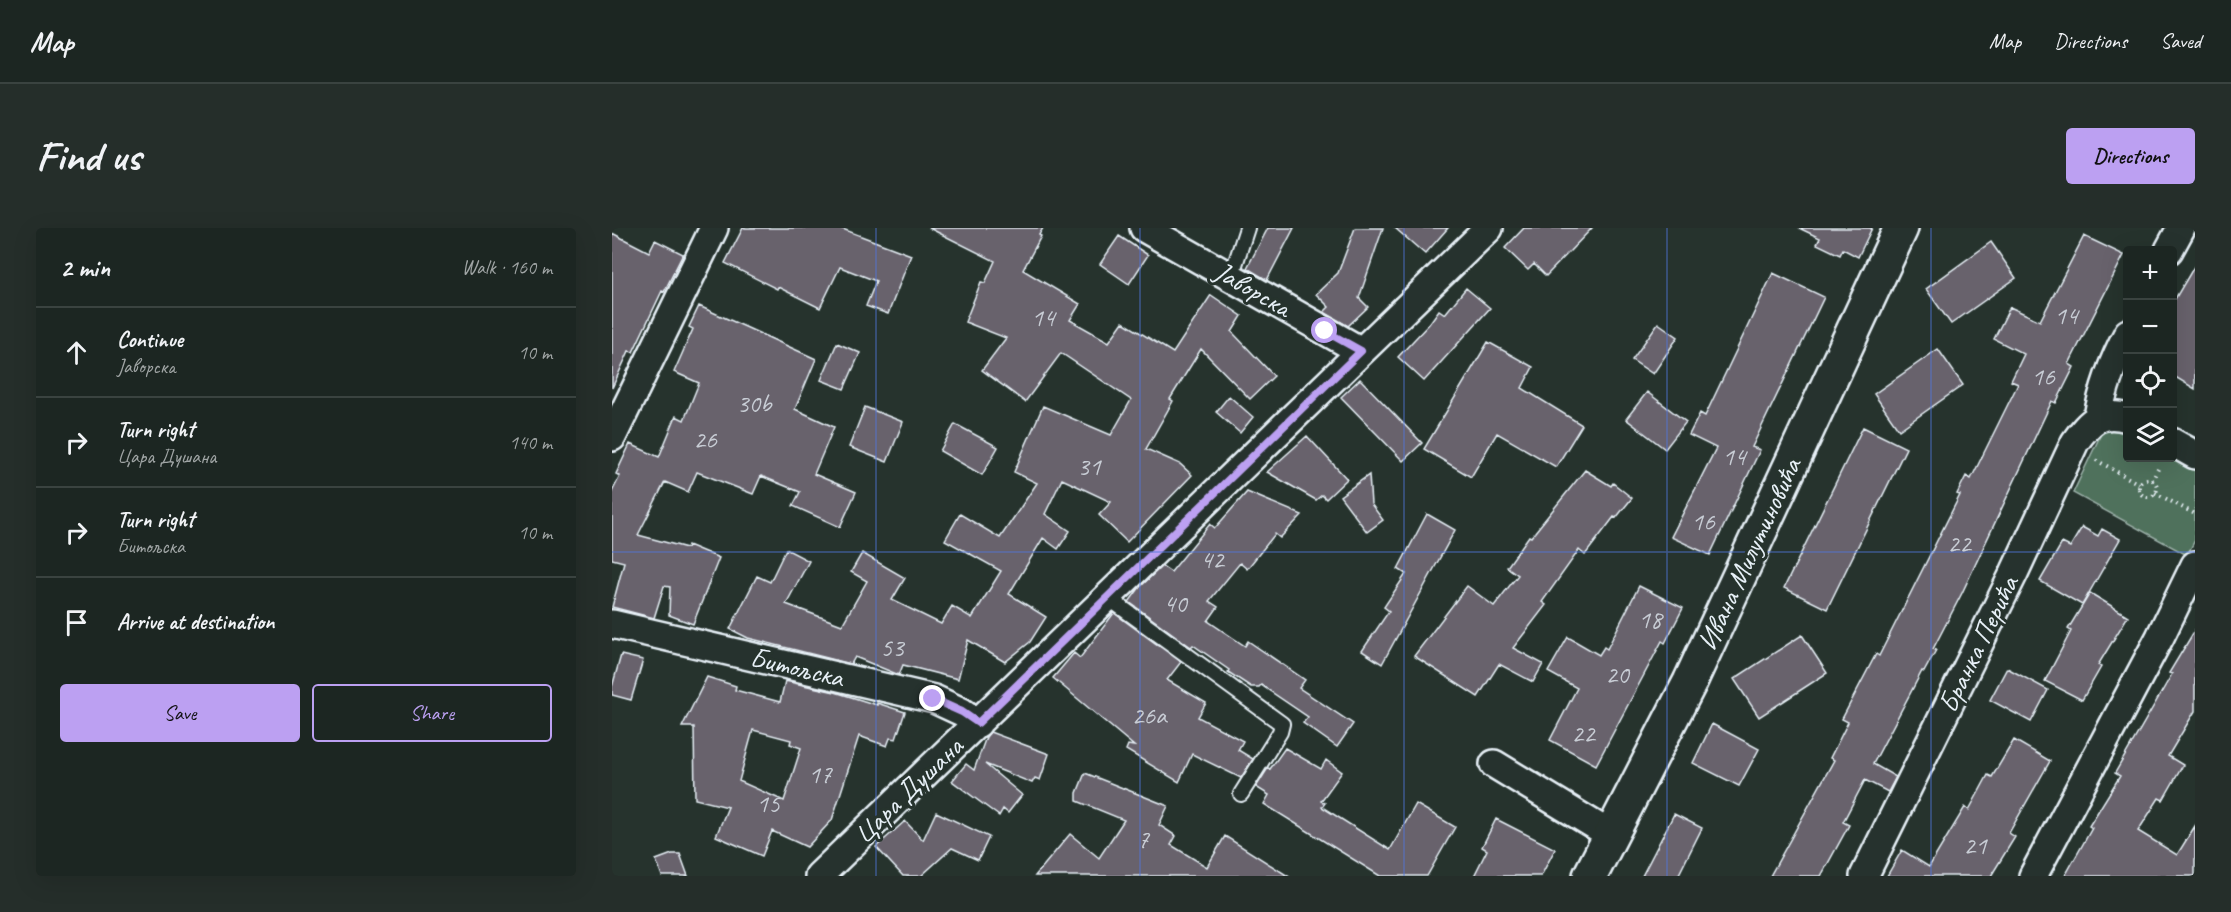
<!DOCTYPE html>
<html lang="en">
<head>
<meta charset="utf-8">
<style>
	:root { --surface:#1c2622; --page:#252e2a; --text:#f1f3f6; --muted:#a0a5a5; --line:#3a4340; --accent:#bca0f2 }
	body { margin:0; font-family:Caveat,sans-serif; background:var(--page); color:var(--text) }
	.controls { position:absolute; right:18px; top:18px; display:grid; overflow:hidden; border-radius:6px; box-shadow:0 6px 24px #0002 }
	.controls button { width:54px; height:54px; display:grid; place-items:center; padding:0; border:0; border-bottom:2px solid var(--line); background:var(--surface); color:var(--text); font:30px sans-serif }
	.stop { position:absolute; width:18px; height:18px; margin:-14px; border:4px solid #bca0f2; border-radius:50%; background:#fff }
	.stop.end { background:#bca0f2; border-color:#fff; box-shadow:0 2px 6px #0008 }
	.list { margin:0; padding:0; list-style:none }
	h2 { display:flex; justify-content:space-between; align-items:center; height:78px; margin:0; padding:0 24px; font-size:26px }
	h2 small { font-size:20px; font-weight:400; color:var(--muted) }
	.list li { display:grid; grid-template-columns:39px 1fr auto; gap:18px; align-items:center; box-sizing:border-box; height:90px; padding:0 24px; border-top:2px solid var(--line) }
	.list b { display:block; font-size:22px; white-space:nowrap }
	.list p { margin:0; font-size:20px; white-space:nowrap; color:var(--muted) }
	.list em { font-size:20px; font-style:normal; color:var(--muted) }
	.actions { display:flex; gap:12px; padding:18px 24px }
	.actions a { flex:1; padding:14px 0; border:2px solid var(--accent); border-radius:6px; text-align:center; font-size:21px; color:var(--accent) }
	.actions .main { background:var(--accent); color:#111 }
	.icon { flex:none; width:33px; height:33px; fill:none; stroke:currentColor; stroke-width:2; stroke-linecap:round; stroke-linejoin:round }
	.map { position:relative; flex:none; width:1583px; height:648px; overflow:hidden; border-radius:6px }
	header { display:flex; align-items:center; gap:36px; box-sizing:border-box; height:84px; padding:0 30px; background:var(--surface); border-bottom:2px solid var(--line) }
	header strong { font-size:28px }
	nav { display:flex; gap:33px; margin-inline-start:auto; font-size:21px }
	.intro { display:flex; align-items:center; justify-content:space-between; box-sizing:border-box; height:144px; padding:0 36px }
	h1 { margin:0; font-size:42px }
	.button { padding:15px 27px; border-radius:6px; background:var(--accent); color:#111; font-size:21px; font-weight:700 }
	main { display:flex; gap:36px; padding:0 36px }
	aside { flex:1; background:var(--surface); border-radius:6px; box-shadow:0 6px 24px #0002 }
	.map>svg:first-child { display:block }
	.green { fill:#50715b; stroke:#9cb1aa; stroke-width:1.5 }
	.building { fill:#68626c; stroke:#e8f1f8; stroke-width:1.5; fill-rule:evenodd }
	.lines { fill:none; stroke-linecap:round; stroke-linejoin:round }
	.service-casing { stroke:#e8f1f8; stroke-width:18 }
	.minor-casing { stroke:#e8f1f8; stroke-width:32 }
	.tertiary-casing { stroke:#e8f1f8; stroke-width:38 }
	.path { stroke:#e8f1f8; stroke-width:4; stroke-dasharray:1.5 4.5; stroke-linecap:butt }
	.service { stroke:#26332d; stroke-width:14 }
	.minor { stroke:#26332d; stroke-width:27 }
	.tertiary { stroke:#26332d; stroke-width:33 }
	.route { stroke:#bca0f2; stroke-width:8 }
	.grid { fill:none; stroke:#5077e0; stroke-width:1.5; stroke-opacity:0.55 }
	.labels { text-anchor:middle; dominant-baseline:central; stroke-width:6; stroke-linejoin:round; paint-order:stroke }
	.number-label { font-size:26px; fill:#c8cdd5 }
	.street-label { font-size:28px; fill:#e8f1f8; stroke:#26332d }
</style>
</head>
<body>
<header>
<strong>Map</strong>
<nav><a>Map</a><a>Directions</a><a>Saved</a></nav>
</header>
<div class="intro"><h1>Find us</h1><a class="button">Directions</a></div>
<main>
<aside>
<h2>2 min<small>Walk · 160 m</small></h2>
<ul class="list">
<li><svg class="icon" aria-label="ahead" viewBox="0 0 24 24"><path d="M12 20V5M6 11l6-6 6 6"/></svg><div><b>Continue</b><p>Јаворска</p></div><em>10 m</em></li>
<li><svg class="icon" aria-label="right" viewBox="0 0 24 24"><path d="M7 20v-9h11M14 6l5 5-5 5"/></svg><div><b>Turn right</b><p>Цара Душана</p></div><em>140 m</em></li>
<li><svg class="icon" aria-label="right" viewBox="0 0 24 24"><path d="M7 20v-9h11M14 6l5 5-5 5"/></svg><div><b>Turn right</b><p>Битољска</p></div><em>10 m</em></li>
<li><svg class="icon" aria-label="arrive" viewBox="0 0 24 24"><path d="M6 21V4h12l-3 4 3 4H6"/></svg><div><b>Arrive at destination</b></div></li>
</ul>
<div class="actions"><a class="main">Save</a><a>Share</a></div>
</aside>
<div class="map">
<svg width="1583" height="648" viewBox="0 0 1583 648">
	<rect width="100%" height="100%" fill="#26332d"/>
	<filter id="ink" filterUnits="userSpaceOnUse"><feTurbulence type="fractalNoise" baseFrequency=".0167" numOctaves="2"/><feDisplacementMap in="SourceGraphic" scale="12" xChannelSelector="R" yChannelSelector="G"/><feConvolveMatrix kernelMatrix="1 2 1 2 8 2 1 2 1" color-interpolation-filters="sRGB"/></filter>
	<g filter="url(#ink)">
		<path class="green" d="M1502,198L1515,205L1516,230H1560L1583,240V312L1575,327L1461,265L1490,204Z"/>
		<path class="building" d="M131,0H228L299,27L276,86L254,78L264,53L228,39L208,80L166,59L165,61L113,35Z
			M317,0H431L427,7L429,8L411,42L468,76L458,92L497,114L511,94L561,125L599,67L630,88L620,104L662,148L638,171L589,121L558,171L561,173L534,221L568,236L580,247L515,314L487,287L499,274L450,251L433,286L458,303L446,321L431,310L397,366L434,389L418,414L393,434L356,412L346,451L291,437L287,447L243,429L239,436L136,410L118,401L145,348L158,354L174,321L197,333L174,376L230,397L255,353L239,344L250,325L293,350L280,372L329,396L340,378L360,390L389,343L333,312L348,286L388,310L425,255L402,244L431,178L499,207L519,172L449,125L413,174L370,142L394,110L353,94L369,54L373,55L383,33Z
			M656,0H682L655,52L635,40Z
			M743,0H771L747,70L756,79L736,98L712,84L717,79L704,66L726,45Z
			M783,0H836L813,26Z
			M912,0H980L934,48L922,36L916,42L893,20Z
			M1187,0H1260L1246,29L1231,21L1228,27L1205,16L1208,10Z
			M0,5L37,24L43,12L71,26L52,64L50,63L21,124L17,123L0,160Z
			M507,8L536,27L517,56L488,36Z
			M1472,8L1512,27L1457,136L1462,139L1444,175L1440,173L1350,365L1321,421L1324,422L1312,444L1310,443L1261,536L1284,549L1276,564L1253,552L1231,594L1237,597L1209,648H1158L1222,532L1218,530L1236,494L1230,491L1264,426L1267,428L1348,267L1345,266L1354,248L1359,251L1406,156L1399,153L1412,126L1382,111L1398,79L1428,93Z
			M1379,14L1404,50L1339,96L1314,61Z
			M1583,37V161L1560,147V76Z
			M1161,45L1212,69L1140,219L1148,222L1098,327L1059,309L1104,220L1077,207L1088,185L1093,188Z
			M854,60L878,80L812,153L786,129L817,96L827,82L833,86Z
			M87,78L204,131L183,181L222,199L202,246L244,264L228,299L181,278L188,264L149,248L141,266L85,244L76,264L53,254L26,307L75,320L76,317L107,330L81,396L57,387L58,359L52,358L42,390L0,379L12,334L0,331V264L8,248L4,246L18,216L47,229L64,188L72,192L87,155L62,144L81,101L77,99Z
			M1046,95L1066,109L1041,146L1020,132Z
			M876,114L921,139L910,160L970,197L944,239L885,205L859,249L812,221Z
			M225,115L248,125L232,161L209,152Z
			M1326,121L1351,157L1287,202L1262,166Z
			M748,151L810,215L791,233L729,169Z
			M1035,164L1074,194L1053,221L1014,191Z
			M617,168L641,189L628,205L604,184Z
			M253,179L291,194L275,234L237,219Z
			M343,196L386,219L370,247L328,223Z
			M1251,199L1294,220L1215,381L1172,360Z
			M695,208L735,251L714,271L710,267L704,272L655,244Z
			M973,242L999,258L1001,255L1020,270L1004,290L1002,289L973,327L967,322L930,374L934,377L901,420L931,436L921,454L887,436L866,469L802,428L855,358L882,378L906,347L895,339L917,308L919,309Z
			M757,247L759,276L771,292L755,304L728,268Z
			M635,264L690,287L668,310L663,306L635,341L628,335L597,373L606,379L596,393L633,418L636,413L693,452L687,460L741,496L725,519L691,495L696,489L649,457L647,459H639L616,444L617,442L581,417L579,419L517,374L528,359L550,338L559,344L598,296L603,300Z
			M815,286L843,302L770,436L750,423L777,383L772,379L794,346L786,341Z
			M1470,299L1486,308L1490,301L1508,311L1470,377L1428,353L1450,315L1458,319Z
			M1027,358L1071,380L1053,415L1050,413L984,537L938,512L965,460L936,444L956,409L987,427L992,419L995,421Z
			M1478,365L1516,388L1486,437L1489,439L1470,472L1433,453L1459,403L1456,401Z
			M502,385L569,434L555,452L594,475L586,489L631,513L626,522L641,531L629,550L580,526L567,554L514,522L516,517L522,518L441,450L462,425L468,430Z
			M1583,402V483L1556,528L1571,537L1551,572L1547,570L1526,603L1565,627L1583,598V648H1453L1480,600L1477,598L1508,548L1503,545L1560,446L1557,445Z
			M1190,407L1215,445L1147,489L1122,451Z
			M9,427L31,432L19,472L0,467V459Z
			M1395,440L1436,462L1419,494L1378,472Z
			M95,449L124,458L123,462L168,474L173,453L223,464L265,477V475L293,484L284,511L278,510L275,518L247,508L220,592L195,619L160,603L150,628L104,608L116,579L83,571L82,499H70ZM141,502L179,512L178,516L189,520L172,573L127,553Z
			M1100,496L1147,521L1127,558L1081,535Z
			M378,504L437,526L428,552L423,550L420,555L373,536L410,567L396,585L391,581L387,588L340,553L354,536L362,542L374,509Z
			M1402,512L1438,533L1397,605L1403,609L1379,648H1275L1290,622L1317,639L1353,579L1357,582L1376,547L1380,549Z
			M673,520L709,541L714,532L730,544L709,573L713,575L710,579L778,622L804,576L843,599L815,648H768L652,576L657,567L644,559L656,540L658,541Z
			M473,545L556,578L547,597L564,608L559,617L595,639L613,608L676,648H423L458,606L487,630L512,592L465,573V565Z
			M324,584L377,609L366,632L340,620L309,648H291L264,619L293,593L311,612Z
			M1062,586L1090,600L1066,648H1030Z
			M884,591L943,621L929,648H862L875,622L870,619Z
			M60,626H68L76,648H50L44,632Z"/>
		<g class="lines">
			<defs>
				<path id="service" d="M619,49L635,0
					M495,369L670,496L668,504L629,566"/>
				<path id="minor" d="M532,0L749,123
					M1557,22L1569,0
					M1486,189C1491,158 1501,133 1516,105
					M0,209L102,0
					M1560,214L1583,227
					M0,396L322,471L350,484L366,495
					M882,536L999,607
					M207,648L877,0
					M1252,648L1402,345L1463,214C1478,193 1488,182 1516,190
					M1421,648L1548,409L1583,337"/>
				<path id="tertiary" d="M978,648L1078,454L1289,0"/>
			</defs>
			<use href="#service" class="service-casing"/>
			<use href="#minor" class="minor-casing"/>
			<use href="#tertiary" class="tertiary-casing"/>
			<path class="path" d="M1484,232L1527,256
				M1527 260a9 9 0 1 1 18 0a9 9 0 1 1-18 0Z
				M1540,253L1548,237
				M1543,265L1583,286"/>
			<use href="#service" class="service"/>
			<use href="#minor" class="minor"/>
			<use href="#tertiary" class="tertiary"/>
		</g>
	</g>
	<g class="lines" filter="url(#ink)">
		<path class="route" d="M321,471L350,484L366,495L749,123L713,103"/>
	</g>
	<path class="grid" d="M264,0V648M528,0V648M792,0V648M1055,0V648M1319,0V648M0,324H1583"/>
	<g class="labels">
		<g class="number-label">
			<text x="1454" y="87">14</text>
			<text x="431" y="89">14</text>
			<text x="1431" y="148">16</text>
			<text x="142" y="175">30b</text>
			<text x="93" y="211">26</text>
			<text x="1122" y="228">14</text>
			<text x="477" y="238">31</text>
			<text x="1091" y="293">16</text>
			<text x="1347" y="315">22</text>
			<text x="600" y="331">42</text>
			<text x="563" y="375">40</text>
			<text x="1038" y="391">18</text>
			<text x="280" y="419">53</text>
			<text x="1005" y="446">20</text>
			<text x="537" y="487">26a</text>
			<text x="971" y="505">22</text>
			<text x="208" y="546">17</text>
			<text x="156" y="575">15</text>
			<text x="531" y="611">7</text>
			<text x="1363" y="617">21</text>
		</g>
		<g class="street-label">
			<text transform="translate(641 61) rotate(30)">Јаворска</text>
			<text transform="translate(1137 326) rotate(-65)">Ивана Милутиновића</text>
			<text transform="translate(1366 416) rotate(-64)">Бранка Перића</text>
			<text transform="translate(185 439) rotate(13)">Битољска</text>
			<text transform="translate(296 562) rotate(-44)">Цара Душана</text>
		</g>
	</g>
</svg>
<div class="controls">
<button>+</button>
<button>−</button>
<button><svg class="icon" aria-label="locate" viewBox="0 0 24 24"><circle cx="12" cy="12" r="6"/><path d="M12 2v4M12 18v4M2 12h4M18 12h4"/></svg></button>
<button><svg class="icon" aria-label="layers" viewBox="0 0 24 24"><path d="M12 4l9 5-9 5-9-5zM3 14l9 5 9-5"/></svg></button>
</div>
<div class="stop" style="left:713px;top:103px"></div>
<div class="stop end" style="left:321px;top:471px"></div>
</div>
</main>
</body>
</html>
